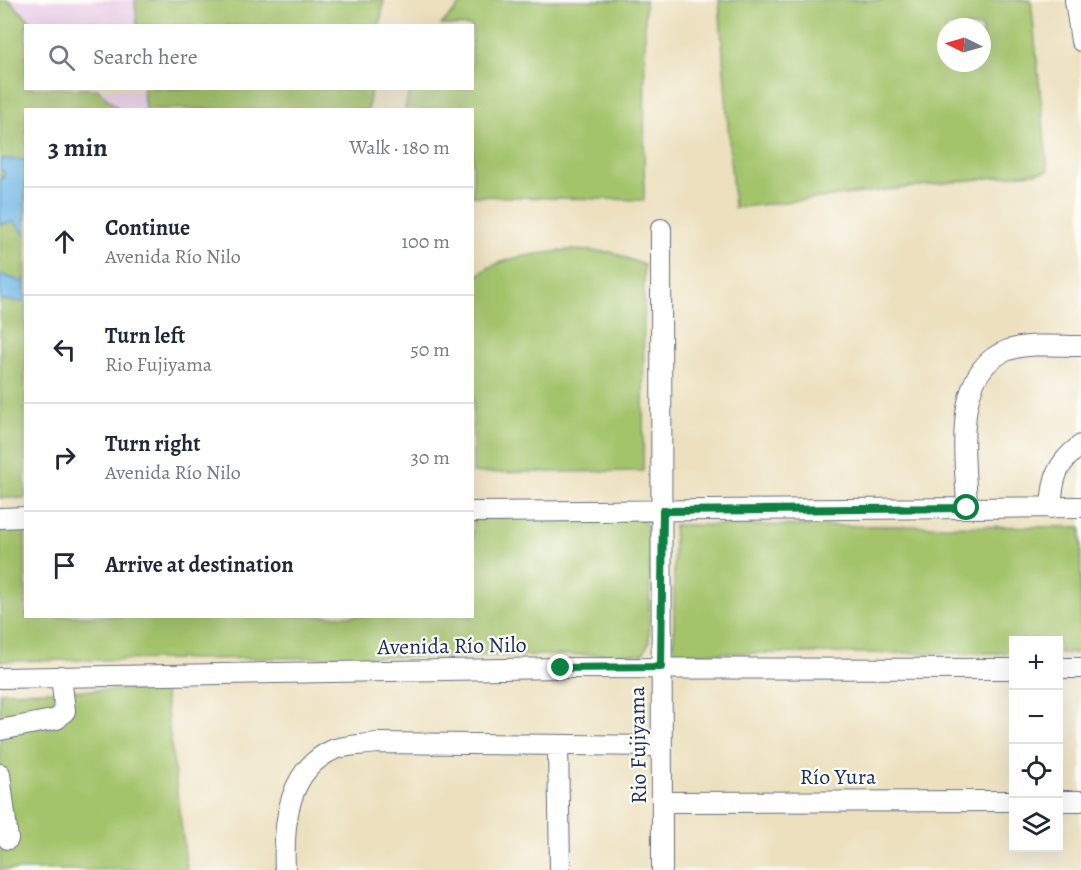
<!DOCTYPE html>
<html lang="en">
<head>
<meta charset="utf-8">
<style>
	:root { --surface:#fff; --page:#f6f6f7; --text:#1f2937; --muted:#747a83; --line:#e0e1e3 }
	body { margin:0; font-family:Alegreya,serif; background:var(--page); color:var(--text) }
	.controls { position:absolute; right:18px; bottom:18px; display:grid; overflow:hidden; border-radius:0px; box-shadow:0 6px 24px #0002 }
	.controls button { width:54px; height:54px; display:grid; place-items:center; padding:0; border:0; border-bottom:2px solid var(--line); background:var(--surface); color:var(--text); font:30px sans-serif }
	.compass { position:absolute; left:937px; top:18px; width:54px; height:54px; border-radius:50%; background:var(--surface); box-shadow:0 6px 24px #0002; rotate:275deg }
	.stop { position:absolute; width:18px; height:18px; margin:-14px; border:4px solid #0b8043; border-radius:50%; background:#fff }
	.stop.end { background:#0b8043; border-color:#fff; box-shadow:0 2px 6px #0008 }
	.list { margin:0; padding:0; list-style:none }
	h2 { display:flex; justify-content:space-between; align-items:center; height:78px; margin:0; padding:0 24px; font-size:26px }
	h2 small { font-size:20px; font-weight:400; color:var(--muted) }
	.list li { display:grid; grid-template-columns:39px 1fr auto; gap:18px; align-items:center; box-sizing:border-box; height:108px; padding:0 24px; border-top:2px solid var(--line) }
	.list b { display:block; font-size:22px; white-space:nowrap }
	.list p { margin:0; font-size:20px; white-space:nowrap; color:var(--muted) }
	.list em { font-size:20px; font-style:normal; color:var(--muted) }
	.icon { flex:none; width:33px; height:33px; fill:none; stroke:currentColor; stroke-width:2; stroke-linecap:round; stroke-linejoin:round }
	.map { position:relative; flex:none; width:1081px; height:870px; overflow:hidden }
	.search { position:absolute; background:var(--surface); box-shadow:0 6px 24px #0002; left:24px; top:24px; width:450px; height:66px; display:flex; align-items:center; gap:15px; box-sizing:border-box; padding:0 21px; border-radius:0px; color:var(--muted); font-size:22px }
	.panel { position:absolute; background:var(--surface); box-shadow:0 6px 24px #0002; left:24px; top:108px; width:450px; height:510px; border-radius:0px }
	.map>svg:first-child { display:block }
	.built { fill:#ecd1ea }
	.green { fill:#a4c46c; stroke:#607a65; stroke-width:1.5; fill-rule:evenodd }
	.water { fill:#73bdec; stroke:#4776a5; stroke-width:1.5 }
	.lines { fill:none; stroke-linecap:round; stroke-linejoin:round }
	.minor-casing { stroke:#646d80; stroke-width:22 }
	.minor { stroke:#fff; stroke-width:20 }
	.route { stroke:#0b8043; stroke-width:8 }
	.labels { text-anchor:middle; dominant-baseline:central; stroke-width:4.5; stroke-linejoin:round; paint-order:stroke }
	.street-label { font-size:22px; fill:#1b2f5e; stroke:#fdfcf7 }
</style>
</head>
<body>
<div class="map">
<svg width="1081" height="870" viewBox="0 0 1081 870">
	<rect width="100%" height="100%" fill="#fdfcf7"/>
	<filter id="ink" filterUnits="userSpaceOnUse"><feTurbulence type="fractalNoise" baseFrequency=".0167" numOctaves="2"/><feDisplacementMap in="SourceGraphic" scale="12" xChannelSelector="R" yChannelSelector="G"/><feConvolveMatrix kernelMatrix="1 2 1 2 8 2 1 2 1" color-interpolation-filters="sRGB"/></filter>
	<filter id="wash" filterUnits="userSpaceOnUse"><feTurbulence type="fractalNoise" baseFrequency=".008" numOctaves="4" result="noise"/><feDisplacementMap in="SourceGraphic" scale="24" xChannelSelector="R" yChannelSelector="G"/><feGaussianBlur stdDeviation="1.35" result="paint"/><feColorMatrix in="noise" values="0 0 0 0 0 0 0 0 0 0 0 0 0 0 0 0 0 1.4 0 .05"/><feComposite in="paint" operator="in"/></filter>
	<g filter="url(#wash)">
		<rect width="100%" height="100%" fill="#ece0be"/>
		<path class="built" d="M9,0H135L137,25H34Z
			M97,89H143L145,109H118Z"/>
		<path class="green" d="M0,0H9L34,25L26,26V88L97,89L118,109L26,110L25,498H0Z
			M135,0H384L380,25L137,26Z
			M465,0H645L644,200L473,196L472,110L405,109L410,89L472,88V26L441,25Z
			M719,0H1031L1048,171L734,208ZM946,27H982V63H946Z
			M143,89V88L371,89L368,110L145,109Z
			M569,250L611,252L644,265L643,471L473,473V279C496,256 538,254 569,250Z
			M635,515L648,526L650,542L649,642L643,654L0,661V522L25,521L26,616H472L473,517Z
			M674,525L1081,527V653H1059L1058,640H1014L1013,653H674Z
			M164,689L187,870H0V692Z"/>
		<path class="water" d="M0,159L25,160V235L14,222L0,224V177L3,178L5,172L0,169Z
			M0,274L22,282L25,277V302L0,300Z"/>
	</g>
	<g filter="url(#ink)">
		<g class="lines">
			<defs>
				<path id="minor" d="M1075,0L1081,41
					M661,229L662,870
					M967,508C966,461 950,371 1008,350C1029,343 1059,346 1081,346
					M1051,508C1053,477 1056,464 1081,445
					M472,512L1081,507
					M0,518L26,517
					M1058,668H1081
					M0,678L561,668L1014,669
					M0,730L57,719L65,711L61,676
					M558,745L560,870
					M0,774L8,839
					M1058,801H1081
					M663,802L1014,801
					M285,870C283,824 287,769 335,749C347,745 364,745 377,743L662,746"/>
			</defs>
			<use href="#minor" class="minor-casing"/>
			<use href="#minor" class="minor"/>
		</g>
	</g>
	<g class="lines" filter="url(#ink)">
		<path class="route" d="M561,668L661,667L663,511L967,508"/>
	</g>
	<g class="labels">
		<g class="street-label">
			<text transform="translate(452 646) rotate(-1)">Avenida Río Nilo</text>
			<text transform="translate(638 745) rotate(-91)">Rio Fujiyama</text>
			<text x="838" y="777">Río Yura</text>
		</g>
	</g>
</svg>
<div class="controls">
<button>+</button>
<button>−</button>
<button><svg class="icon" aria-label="locate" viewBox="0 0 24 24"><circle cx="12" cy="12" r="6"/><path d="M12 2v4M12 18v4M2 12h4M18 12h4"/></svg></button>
<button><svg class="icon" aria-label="layers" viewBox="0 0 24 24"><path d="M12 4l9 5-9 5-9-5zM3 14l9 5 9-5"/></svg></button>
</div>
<svg class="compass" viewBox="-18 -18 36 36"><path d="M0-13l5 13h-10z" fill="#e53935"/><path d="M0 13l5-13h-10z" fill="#747a83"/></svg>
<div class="stop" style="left:967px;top:508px"></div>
<div class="stop end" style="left:561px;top:668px"></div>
<div class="search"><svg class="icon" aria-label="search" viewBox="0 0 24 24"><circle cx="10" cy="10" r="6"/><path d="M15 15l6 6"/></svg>Search here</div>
<section class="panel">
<h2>3 min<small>Walk · 180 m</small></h2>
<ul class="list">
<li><svg class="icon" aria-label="ahead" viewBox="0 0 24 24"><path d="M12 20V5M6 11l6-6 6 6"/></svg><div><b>Continue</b><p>Avenida Río Nilo</p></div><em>100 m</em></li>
<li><svg class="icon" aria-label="left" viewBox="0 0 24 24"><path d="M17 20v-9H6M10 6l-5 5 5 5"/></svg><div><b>Turn left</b><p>Rio Fujiyama</p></div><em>50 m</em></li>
<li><svg class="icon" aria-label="right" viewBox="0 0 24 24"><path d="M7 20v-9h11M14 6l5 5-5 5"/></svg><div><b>Turn right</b><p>Avenida Río Nilo</p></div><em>30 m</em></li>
<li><svg class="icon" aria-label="arrive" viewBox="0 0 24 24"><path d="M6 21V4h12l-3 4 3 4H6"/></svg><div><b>Arrive at destination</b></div></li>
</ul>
</section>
</div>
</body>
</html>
